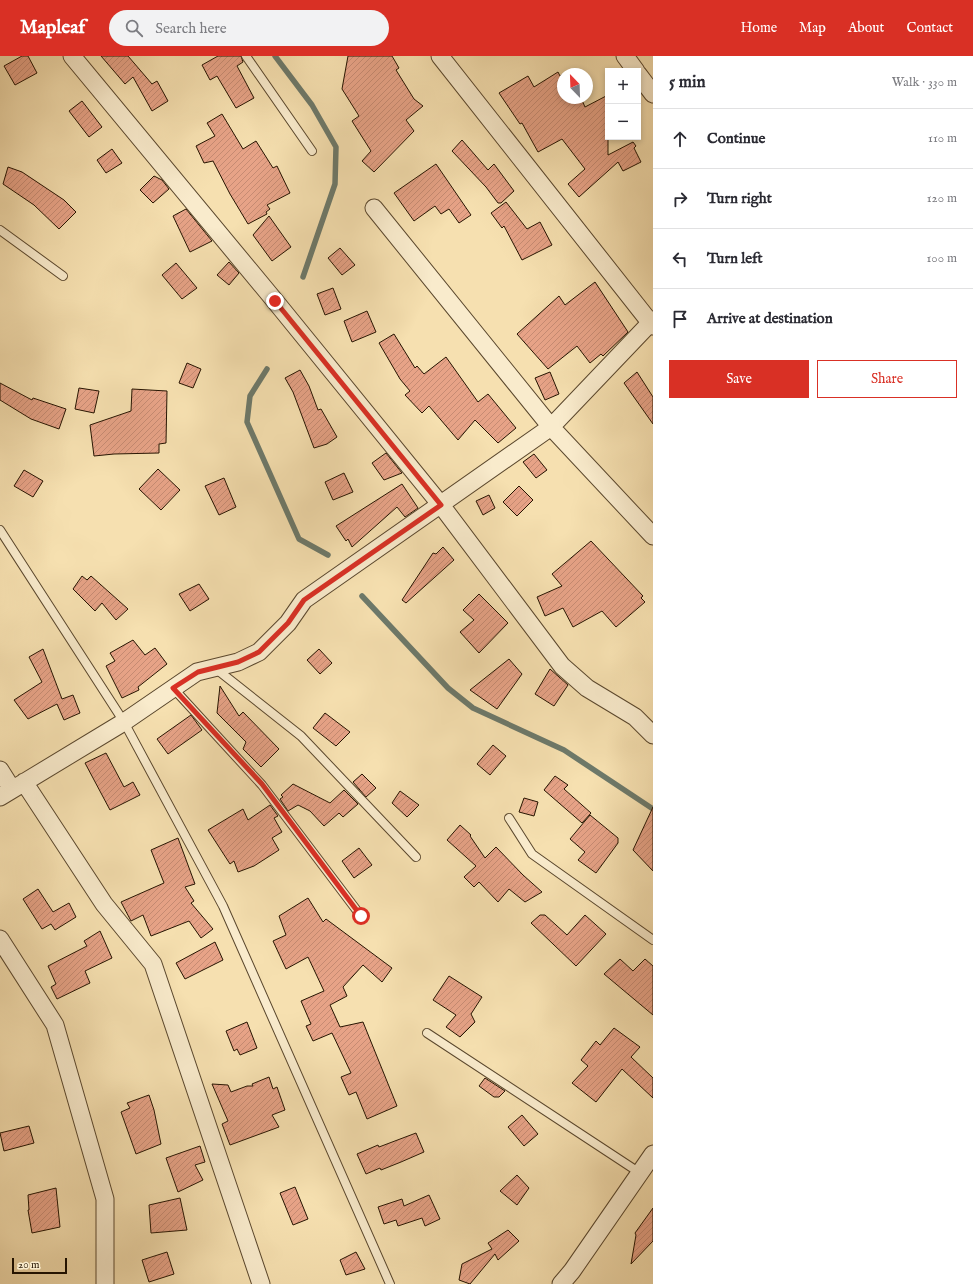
<!DOCTYPE html>
<html lang="en">
<head>
<meta charset="utf-8">
<style>
	:root { --surface:#fff; --page:#f2f2f3; --text:#2b2b33; --muted:#7c7c81; --line:#e1e1e2; --accent:#d93025 }
	body { margin:0; font-family:"IM FELL English",serif; background:var(--page); color:var(--text) }
	.controls { position:absolute; right:12px; top:12px; display:grid; overflow:hidden; border-radius:0px; box-shadow:0 2px 6px #0003 }
	.controls button { width:36px; height:36px; display:grid; place-items:center; padding:0; border:0; border-bottom:1px solid var(--line); background:var(--surface); color:var(--text); font:20px sans-serif }
	.compass { position:absolute; left:557px; top:12px; width:36px; height:36px; border-radius:50%; background:var(--surface); box-shadow:0 2px 6px #0003; rotate:337deg }
	.scale { position:absolute; left:12px; bottom:10px; width:55px; box-sizing:border-box; padding-left:4px; border:2px solid #261401; border-top:0; font-size:11px; line-height:14px; white-space:nowrap; color:#261401; -webkit-text-stroke:3px #f9ebcc; paint-order:stroke }
	.stop { position:absolute; width:12px; height:12px; margin:-9px; border:3px solid #d93025; border-radius:50%; background:#fff }
	.stop.end { background:#d93025; border-color:#fff; box-shadow:0 1px 4px #0008 }
	.list { margin:0; padding:0; list-style:none }
	h2 { display:flex; justify-content:space-between; align-items:center; height:52px; margin:0; padding:0 16px; font-size:17px }
	h2 small { font-size:13px; font-weight:400; color:var(--muted) }
	.list li { display:grid; grid-template-columns:26px 1fr auto; gap:12px; align-items:center; box-sizing:border-box; height:60px; padding:0 16px; border-top:1px solid var(--line) }
	.list b { display:block; font-size:15px; white-space:nowrap }
	.list em { font-size:13px; font-style:normal; color:var(--muted) }
	.actions { display:flex; gap:8px; padding:12px 16px }
	.actions a { flex:1; padding:9px 0; border:1px solid var(--accent); border-radius:0px; text-align:center; font-size:14px; color:var(--accent) }
	.actions .main { background:var(--accent); color:#fff }
	.icon { flex:none; width:22px; height:22px; fill:none; stroke:currentColor; stroke-width:2; stroke-linecap:round; stroke-linejoin:round }
	.map { position:relative; flex:none; width:653px; height:1228px; overflow:hidden }
	header { display:flex; align-items:center; gap:24px; box-sizing:border-box; height:56px; padding:0 20px; background:var(--accent); color:#fff }
	header strong { font-size:19px }
	nav { display:flex; gap:22px; margin-inline-start:auto; font-size:14px }
	.search { width:280px; height:36px; background:var(--page); display:flex; align-items:center; gap:10px; box-sizing:border-box; padding:0 14px; border-radius:22px; color:var(--muted); font-size:15px }
	main { display:flex }
	aside { flex:1; background:var(--surface) }
	.map>svg:first-child { display:block }
	.lines { fill:none; stroke-linecap:round; stroke-linejoin:round }
	.stream { stroke:#6d796a; stroke-width:5.5 }
	.building { fill:url(#building-hatch); stroke:#261401 }
	.lane-casing { stroke:#5a472d; stroke-width:10 }
	.street-casing { stroke:#5a472d; stroke-width:19 }
	.lane { stroke:#f9ebcc; stroke-width:8 }
	.street { stroke:#f9ebcc; stroke-width:17 }
	.route { stroke:#d93025; stroke-width:5 }
</style>
</head>
<body>
<header>
<strong>Mapleaf</strong>
<div class="search"><svg class="icon" aria-label="search" viewBox="0 0 24 24"><circle cx="10" cy="10" r="6"/><path d="M15 15l6 6"/></svg>Search here</div>
<nav><a>Home</a><a>Map</a><a>About</a><a>Contact</a></nav>
</header>
<main>
<div class="map">
<svg width="653" height="1228" viewBox="0 0 653 1228">
	<defs>
		<pattern id="building-hatch" width="6" height="6" patternUnits="userSpaceOnUse"><rect width="6" height="6" fill="#e7a387"/><path d="M-1 1l2-2M0 6l6-6M5 7l2-2" fill="none" stroke="#c68b73"/></pattern>
	</defs>
	<rect width="100%" height="100%" fill="#f6e0b0"/>
	<filter id="stains"><feTurbulence type="fractalNoise" baseFrequency=".005" numOctaves="4"/><feColorMatrix values="0 0 0 0 .2 0 0 0 0 .09 0 0 0 0 .02 0 0 0 .5 -.17"/></filter>
	<radialGradient id="worn" r=".72"><stop offset=".6" stop-color="#630" stop-opacity="0"/><stop offset="1" stop-color="#630" stop-opacity=".3"/></radialGradient>
	<g class="lines">
		<path class="stream" d="M275,0L312,49L336,91L335,128L303,221
			M267,313L250,340L247,366L299,483L328,499
			M362,540L448,632L473,652L564,694L653,753"/>
	</g>
	<path class="building" d="M22,0H28L37,17L15,29L4,10Z
		M101,0H128L152,28L157,25L168,45L152,55L133,21L125,28Z
		M218,0H241L243,6L237,10L254,42L236,52L217,20L210,24L202,9Z
		M348,0H392L399,12L396,14L414,43L423,50L406,64L414,75L374,116L362,105L371,95L352,65L359,60L342,33Z
		M558,16L560,20L563,18V42H581L585,51L608,39V99L633,86L636,90L634,92L641,106L623,115L618,106L579,141L568,128L585,113L562,83L538,96L522,67L520,68L499,37L528,20L534,31Z
		M82,45L102,71L89,81L69,55Z
		M222,58L243,93L256,85L273,112L277,110L290,137L267,149L270,153L266,156L267,158L248,168L230,138L213,105L204,107L196,90L215,80L207,67Z
		M462,84L488,114L494,108L514,135L501,147H498L486,131L452,95Z
		M112,93L122,107L106,117L97,104Z
		M436,108L471,159L459,167L449,153L441,158L435,150L414,165L394,137Z
		M8,111L22,116L64,144L76,156L59,173L34,149L3,128Z
		M154,120L162,124L169,133L153,147L140,134Z
		M506,146L527,173L540,166L552,189L522,204L504,170L502,172L491,157Z
		M186,153L212,185L190,196L173,160Z
		M269,160L291,191L272,205L253,179Z
		M340,192L355,209L342,219L328,202Z
		M229,206L239,217L229,229L217,219Z
		M176,207L197,232L182,243L162,219Z
		M595,226L628,276L603,300L601,298L590,307L577,290L548,313L517,278L559,240L565,249Z
		M333,232L341,253L325,259L317,238Z
		M367,255L376,276L352,286L344,265Z
		M394,278L415,312L417,310L424,318L446,301L478,346L488,338L516,372L498,387L475,364L458,384L429,350L422,357L405,339L410,335L400,323L379,287Z
		M187,307L201,313L193,332L179,327Z
		M300,314L309,330L318,354L321,353L337,381L327,388L314,392L293,336L285,322Z
		M550,316L559,338L545,344L535,322Z
		M637,316L653,341V368L624,327Z
		M0,327L32,344L33,342L66,353L59,373L31,363L0,344Z
		M79,332L99,335L94,357L75,353Z
		M132,333L167,335L166,387L159,388V397L114,398L94,400L90,369L131,355Z
		M386,397L402,417L384,424L372,407Z
		M534,398L547,414L536,422L523,406Z
		M158,413L180,434L161,454L139,433Z
		M24,414L43,425L33,441L14,430Z
		M344,417L353,436L333,444L325,426Z
		M224,422L236,451L219,459L205,430Z
		M402,428L418,452L405,461L397,451L352,491L348,483L346,485L336,470Z
		M519,430L533,444L517,460L503,446Z
		M489,439L495,452L483,459L476,445Z
		M591,485L643,540L641,542L645,546L616,571L602,555L573,571L563,552L545,560L537,541L562,530L552,518Z
		M443,491L454,504L406,547L402,544L433,497L436,498Z
		M82,520L87,524L91,520L128,553L116,564L102,547L95,555L73,533Z
		M199,528L209,543L190,555L179,538Z
		M479,538L508,567L479,597L460,576L474,564L463,554Z
		M133,584L145,599L155,592L167,608L138,631L139,634L122,642L106,610L115,605L110,597Z
		M43,593L62,643L73,639L80,657L64,664L57,648L28,663L14,644L42,626L29,601Z
		M319,593L332,607L320,618L307,604Z
		M509,603L522,618L497,653L470,634Z
		M550,613L568,629L554,650L535,638Z
		M220,630L239,660L243,656L279,693L261,711L243,693L246,686L217,657Z
		M325,657L350,676L336,690L313,672Z
		M191,659L202,674L168,698L157,683Z
		M493,689L506,700L490,719L477,708Z
		M106,697L124,731L133,726L140,739L110,754L85,707Z
		M362,718L376,732L366,741L353,726Z
		M555,720L568,729L564,733L591,757L582,767L544,734Z
		M293,728L330,747L344,734L358,748L343,761L339,757L324,770L310,755L298,749L288,755L280,743L283,741L281,739Z
		M400,735L419,749L407,761L392,747Z
		M524,742L538,746L534,760L519,756Z
		M270,749L278,760L274,762L282,776L272,782L279,794L254,810L238,816L234,805L230,808L208,774L243,753L248,764Z
		M653,751V815L633,794Z
		M590,759L618,782V787L596,817L578,804L585,796L570,783Z
		M460,769L471,779L470,780L485,802L496,791L523,819L542,836L525,846L509,833L498,846L479,826L474,831L464,821L476,810L447,784Z
		M178,782L195,828L185,831L194,845L191,847L213,873L201,882L189,865L151,880L143,859L131,865L121,846L164,827L151,794Z
		M359,792L372,809L354,822L342,805Z
		M38,833L53,856L69,847L76,861L55,874L51,868L42,873L23,843Z
		M308,842L323,866L326,863L392,912L382,926L363,909L343,931L347,940L330,949L340,971L363,966L397,1050L367,1063L356,1036L349,1039L341,1021L351,1017L332,977L313,985L306,970L311,968L301,945L324,935L308,901L286,913L273,885L286,879L279,860Z
		M540,859H545L567,879L585,859L606,878L576,910L531,867Z
		M100,875L112,902L85,915L90,927L57,943L51,931L56,928L48,910L87,890L84,885Z
		M215,886L223,904L185,923L176,907Z
		M620,903L633,915L645,903L653,910V959L604,918Z
		M449,920L482,941L471,958L475,966L460,981L446,971L456,959L433,944Z
		M247,966L257,992L240,999L237,993L234,995L226,975Z
		M614,972L640,991L631,1001L653,1022V1042L622,1013L596,1046L572,1027L588,1010L581,1004L596,985L600,989Z
		M269,1021L273,1033L277,1031L285,1054L272,1059L279,1071L230,1089L222,1068L228,1065L212,1028L228,1029L231,1036L247,1030H253L252,1028Z
		M485,1022L505,1035L499,1041H494L479,1030Z
		M149,1039L154,1054L161,1088L136,1098L121,1056L130,1052L127,1047Z
		M522,1059L538,1078L524,1090L508,1071Z
		M29,1070L34,1087L4,1095L0,1077Z
		M416,1077L424,1096L401,1106L381,1114L380,1112L366,1118L357,1098L378,1089L379,1091Z
		M200,1090L205,1106L195,1109L203,1124L178,1136L166,1102Z
		M517,1119L529,1132L517,1149L500,1135Z
		M295,1131L308,1163L293,1169L280,1137Z
		M56,1132L60,1171L32,1177L28,1154H29L28,1139Z
		M429,1139L440,1163L425,1170L422,1162L398,1170L396,1164L384,1168L378,1151L402,1143L404,1150Z
		M180,1142L187,1174L151,1177L149,1149Z
		M653,1152V1185L631,1208L636,1179L635,1177Z
		M508,1174L519,1185L498,1204L495,1198L470,1228L459,1224L462,1208L492,1193L488,1187Z
		M167,1196L174,1218L149,1226L142,1204Z
		M356,1196L365,1213L346,1219L340,1204Z"/>
	<g class="lines">
		<defs>
			<path id="lane" d="M246,0L312,95
				M0,174L63,220
				M0,474L124,666L223,850L390,1228
				M215,612L301,680L416,801
				M173,632L262,729L361,860
				M509,762L532,798L653,884
				M427,977L640,1117"/>
			<path id="street" d="M72,0L275,245L441,449L562,610L587,632L635,661L653,679
				M440,0L653,270
				M625,0L636,15
				M638,18L653,38
				M374,152L551,371L653,480
				M0,714L12,733
				M24,726L104,848L153,908L261,1228
				M0,741L124,666L197,616L238,606L259,596L288,567L304,544L551,371L653,264
				M0,883L55,969L105,1143V1228
				M561,1228L572,1215L653,1098"/>
		</defs>
		<use href="#lane" class="lane-casing"/>
		<use href="#street" class="street-casing"/>
		<use href="#lane" class="lane"/>
		<use href="#street" class="street"/>
	</g>
	<g class="lines">
		<path class="route" d="M275,245L441,449L304,544L288,567L259,596L238,606L198,616L173,632L262,728L361,860"/>
	</g>
	<rect width="100%" height="100%" filter="url(#stains)"/>
	<rect width="100%" height="100%" fill="url(#worn)"/>
</svg>
<div class="controls">
<button>+</button>
<button>−</button>
</div>
<svg class="compass" viewBox="-18 -18 36 36"><path d="M0-13l5 13h-10z" fill="#e53935"/><path d="M0 13l5-13h-10z" fill="#7c7c81"/></svg>
<div class="scale">20 m</div>
<div class="stop" style="left:361px;top:860px"></div>
<div class="stop end" style="left:275px;top:245px"></div>
</div>
<aside>
<h2>5 min<small>Walk · 330 m</small></h2>
<ul class="list">
<li><svg class="icon" aria-label="ahead" viewBox="0 0 24 24"><path d="M12 20V5M6 11l6-6 6 6"/></svg><div><b>Continue</b></div><em>110 m</em></li>
<li><svg class="icon" aria-label="right" viewBox="0 0 24 24"><path d="M7 20v-9h11M14 6l5 5-5 5"/></svg><div><b>Turn right</b></div><em>120 m</em></li>
<li><svg class="icon" aria-label="left" viewBox="0 0 24 24"><path d="M17 20v-9H6M10 6l-5 5 5 5"/></svg><div><b>Turn left</b></div><em>100 m</em></li>
<li><svg class="icon" aria-label="arrive" viewBox="0 0 24 24"><path d="M6 21V4h12l-3 4 3 4H6"/></svg><div><b>Arrive at destination</b></div></li>
</ul>
<div class="actions"><a class="main">Save</a><a>Share</a></div>
</aside>
</main>
</body>
</html>
